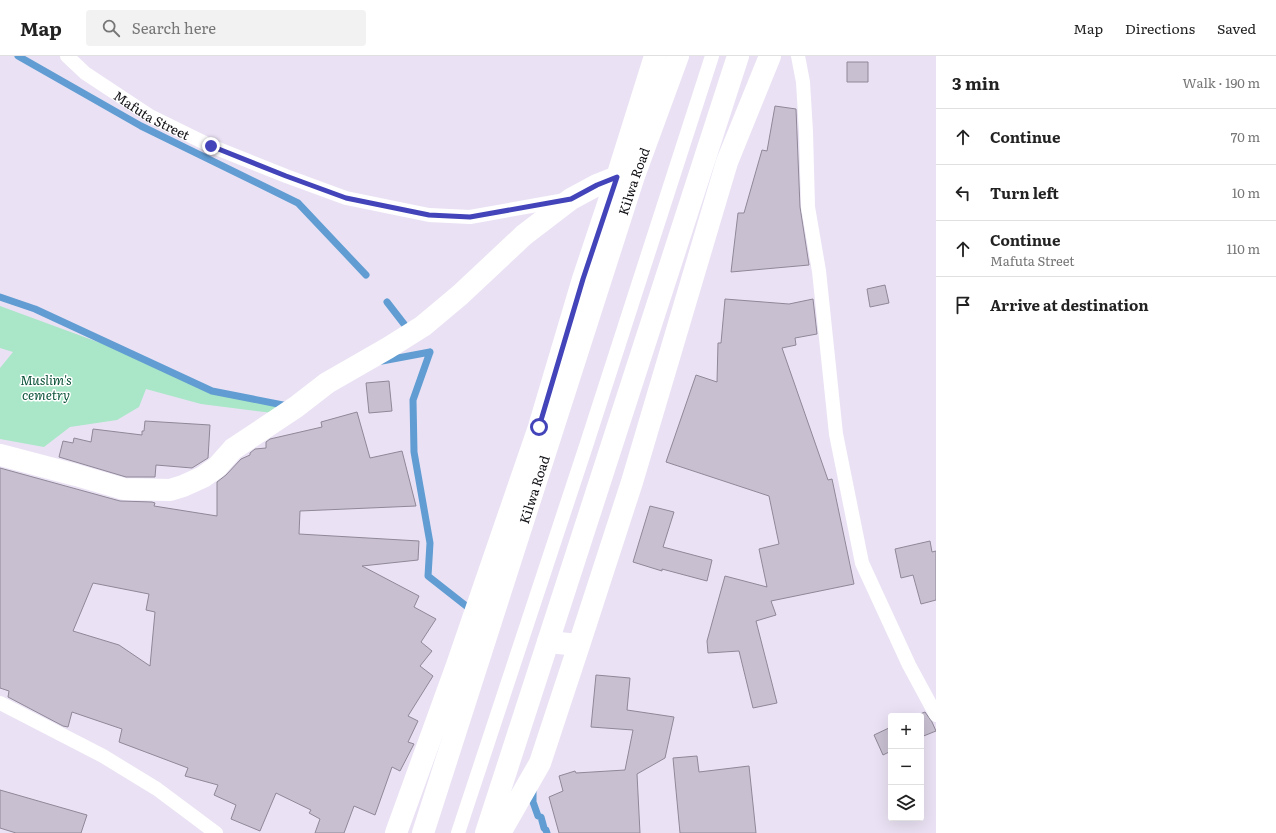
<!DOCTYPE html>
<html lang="en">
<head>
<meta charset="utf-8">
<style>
	:root { --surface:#fff; --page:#f2f2f2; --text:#222; --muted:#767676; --line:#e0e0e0 }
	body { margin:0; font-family:Literata,serif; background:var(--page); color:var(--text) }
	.controls { position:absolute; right:12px; bottom:12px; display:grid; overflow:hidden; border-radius:4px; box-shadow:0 4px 16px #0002 }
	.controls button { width:36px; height:36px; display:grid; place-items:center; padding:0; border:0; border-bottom:1px solid var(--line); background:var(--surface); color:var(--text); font:20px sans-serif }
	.stop { position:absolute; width:12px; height:12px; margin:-9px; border:3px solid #4344b9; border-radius:50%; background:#fff }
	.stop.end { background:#4344b9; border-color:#fff; box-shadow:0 1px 4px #0008 }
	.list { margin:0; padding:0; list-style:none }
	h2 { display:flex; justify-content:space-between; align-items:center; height:52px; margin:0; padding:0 16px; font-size:17px }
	h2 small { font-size:13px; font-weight:400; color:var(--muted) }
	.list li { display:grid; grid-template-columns:26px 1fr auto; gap:12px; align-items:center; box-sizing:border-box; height:56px; padding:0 16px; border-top:1px solid var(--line) }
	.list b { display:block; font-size:15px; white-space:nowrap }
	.list p { margin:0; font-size:13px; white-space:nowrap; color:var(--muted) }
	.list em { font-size:13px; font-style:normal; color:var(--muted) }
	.icon { flex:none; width:22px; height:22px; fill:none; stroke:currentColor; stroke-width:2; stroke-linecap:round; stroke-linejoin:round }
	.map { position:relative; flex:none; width:936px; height:777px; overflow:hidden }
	header { display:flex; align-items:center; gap:24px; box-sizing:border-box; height:56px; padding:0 20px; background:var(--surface); border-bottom:1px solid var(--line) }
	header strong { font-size:19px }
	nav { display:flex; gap:22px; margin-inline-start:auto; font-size:14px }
	.search { width:280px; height:36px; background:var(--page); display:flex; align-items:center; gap:10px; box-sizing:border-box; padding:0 14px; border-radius:4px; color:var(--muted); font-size:15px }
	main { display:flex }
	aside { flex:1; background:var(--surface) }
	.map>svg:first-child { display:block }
	.green { fill:#aae6c8 }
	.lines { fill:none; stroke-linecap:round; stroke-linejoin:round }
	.stream { stroke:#619cd2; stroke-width:7 }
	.building { fill:#c8c0d1; stroke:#8f8898; fill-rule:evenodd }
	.service { stroke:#fff; stroke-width:14 }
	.minor { stroke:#fff; stroke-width:22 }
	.trunk { stroke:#fff; stroke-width:22 }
	.route { stroke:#4344b9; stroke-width:5 }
	.labels { text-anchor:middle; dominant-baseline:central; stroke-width:3; stroke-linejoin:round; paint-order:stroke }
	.street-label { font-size:13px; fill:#131116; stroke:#fff }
	.park-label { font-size:13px; font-style:italic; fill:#0b5238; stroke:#fff }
</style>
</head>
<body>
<header>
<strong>Map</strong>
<div class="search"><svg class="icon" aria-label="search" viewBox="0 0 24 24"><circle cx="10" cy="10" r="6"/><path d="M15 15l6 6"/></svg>Search here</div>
<nav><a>Map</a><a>Directions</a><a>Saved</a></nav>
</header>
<main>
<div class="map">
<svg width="936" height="777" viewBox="0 0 936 777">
	<rect width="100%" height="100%" fill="#eae2f4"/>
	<path class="green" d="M0,250L125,296L209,337L297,353L289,359L201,348L146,333L139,351L117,364L70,371L44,391L0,383V312L13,296L0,292Z"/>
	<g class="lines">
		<path class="stream" d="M18,0L141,70L298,147L366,219
			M0,241L35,253L212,335L288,350
			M387,246L404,268
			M427,297L430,296L413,344L414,396L430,487L428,520L470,553
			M382,305L430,296
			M533,732V746L538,760L541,761L544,772L546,774L547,777"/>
	</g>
	<path class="building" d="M847,6H868V26H847Z
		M775,50L796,53L800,151L809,209L731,216L738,157H744L762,94L767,95Z
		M885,229L889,247L870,251L867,233Z
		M725,243L789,248L813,243L817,278L795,282L796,289L782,292L828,424L832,423L854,528L771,545L776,559L756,565L777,647L753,652L739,595L708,597L707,585L725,520L767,531L759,493L779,488L769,440L666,406L696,319L717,326L718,287H721Z
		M389,325L392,355L369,357L366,327Z
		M357,356L370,402L402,395L416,450L300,455L299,478L419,485L418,504L362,510L419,540L414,551L436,563L421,586L432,595L420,610L433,620L408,660L418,665L408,686L414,688L400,715L392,711L375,759L354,750L344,777H315L320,763L309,757L311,754L276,737L260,775L231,763L236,749L214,739L218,729L185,720L188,712L119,686L122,673L72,656L68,671L63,670L8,641L9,635L0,632V412L120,445L152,446L155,447L154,450L217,460V426L226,419L241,403L250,399V397L255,393L266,392V386L270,383L322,371L321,366ZM93,527L149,538L146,554L155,556L150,610L119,589L73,575Z
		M145,365L210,369L208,402L192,412L156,409L155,421H126L59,401L63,385L73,387L74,382L91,386L93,373L142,379V375H144Z
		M650,450L674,456L663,491L712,504L707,525L662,513V515L633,506Z
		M930,485L932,496L936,495V544L921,548L913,519L901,522L895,493Z
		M596,619L630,622L627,654L674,661L665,702L637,718L640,777H559L549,741L563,735L559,720L575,715L576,717L625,714L633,674L591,671Z
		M925,656L932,666L936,675L921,681V660H915Z
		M891,671V695L883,699L874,679Z
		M697,700L699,716L749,710L756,777H680L673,702Z
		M0,734L87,759L81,777H16L0,772Z"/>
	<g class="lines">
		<g class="service">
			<path id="s1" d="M67,0L85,17L150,60L211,90L286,120L346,142L429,159L470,161L565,144"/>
			<path d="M798,0L803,26L806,76L808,151L819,215L836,378L862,507L909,609L936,659"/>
			<path d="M0,647L103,700L157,733L216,777"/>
			<path d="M458,777L586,390L712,0"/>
		</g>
		<path class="minor" d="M0,399L76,419L124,433L170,434L183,430L203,421L217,411L233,393L296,351L327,327L388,292L423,270L460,239L524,179L571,143L597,129L617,121L626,120
			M548,586L579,589L632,426L727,106L770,0
			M396,777L457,609L539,371L583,223L617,121L655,0
			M500,777L540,707L579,589"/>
		<g class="trunk">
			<path id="s2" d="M423,777L634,120L678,0"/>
			<path d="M486,777L738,0"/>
		</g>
	</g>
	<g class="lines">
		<path class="route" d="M211,90L286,120L346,142L429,159L470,161L571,143L597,129L617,121L583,223L539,371"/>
	</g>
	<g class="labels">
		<g class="street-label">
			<text stroke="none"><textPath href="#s1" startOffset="104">Mafuta Street</textPath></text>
			<text stroke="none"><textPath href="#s2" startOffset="685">Kilwa Road</textPath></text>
			<text stroke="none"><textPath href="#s2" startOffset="361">Kilwa Road</textPath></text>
		</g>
		<g class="park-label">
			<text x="46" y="323">Muslim's<tspan x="46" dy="15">cemetry</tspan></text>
		</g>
	</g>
</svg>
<div class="controls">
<button>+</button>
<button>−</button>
<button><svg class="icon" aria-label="layers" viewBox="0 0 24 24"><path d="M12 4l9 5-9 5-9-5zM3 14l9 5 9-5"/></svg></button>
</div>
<div class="stop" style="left:539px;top:371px"></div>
<div class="stop end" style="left:211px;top:90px"></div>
</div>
<aside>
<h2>3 min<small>Walk · 190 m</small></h2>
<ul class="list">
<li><svg class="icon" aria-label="ahead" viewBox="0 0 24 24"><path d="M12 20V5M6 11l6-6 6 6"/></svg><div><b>Continue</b></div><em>70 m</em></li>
<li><svg class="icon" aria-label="left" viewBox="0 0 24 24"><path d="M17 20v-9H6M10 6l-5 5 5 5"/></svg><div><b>Turn left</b></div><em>10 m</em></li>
<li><svg class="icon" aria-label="ahead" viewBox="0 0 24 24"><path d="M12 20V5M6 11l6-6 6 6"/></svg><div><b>Continue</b><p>Mafuta Street</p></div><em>110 m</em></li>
<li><svg class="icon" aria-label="arrive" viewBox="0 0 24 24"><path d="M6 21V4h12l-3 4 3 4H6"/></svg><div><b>Arrive at destination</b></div></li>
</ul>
</aside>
</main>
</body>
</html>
